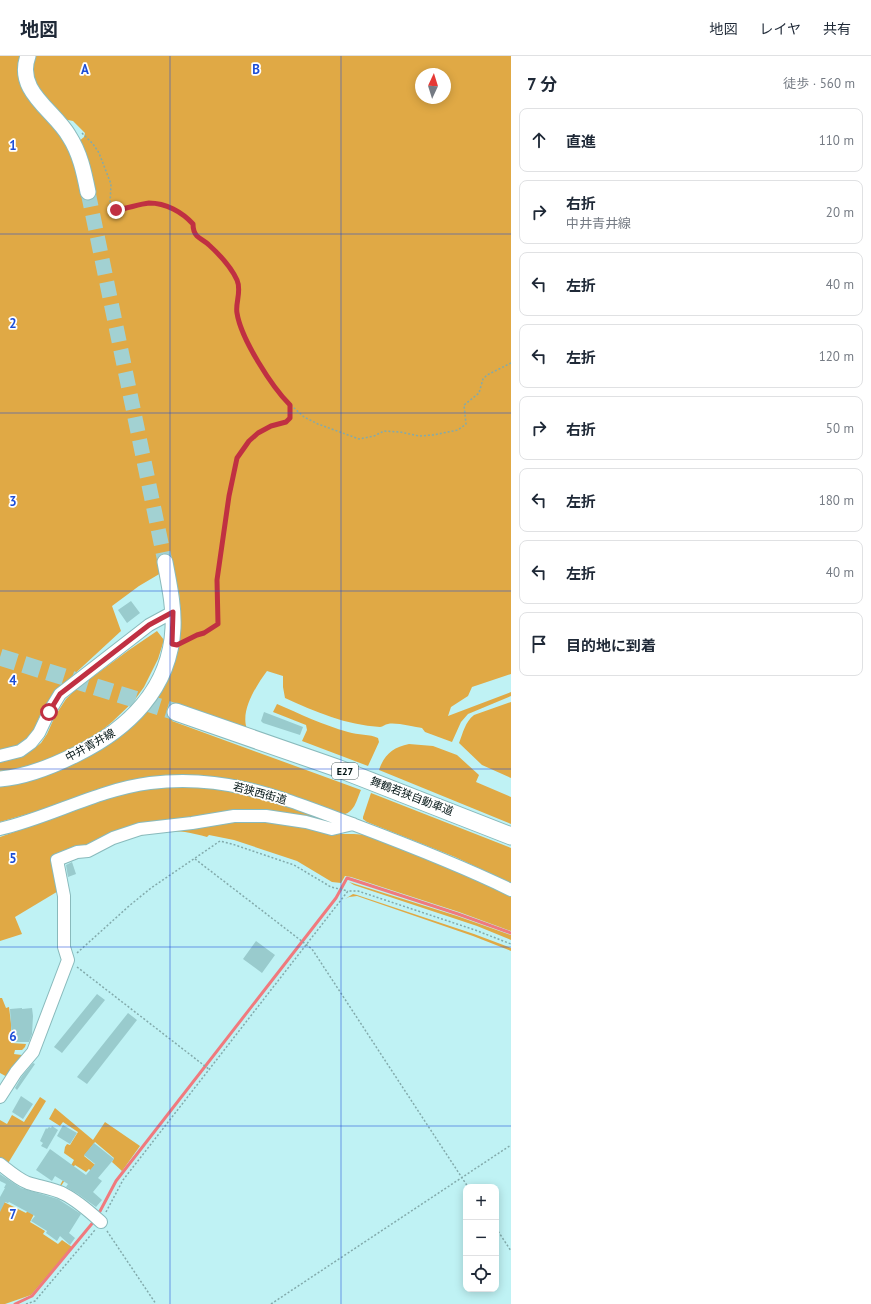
<!DOCTYPE html>
<html lang="ja">
<head>
<meta charset="utf-8">
<style>
	:root { --surface:#fff; --page:#f2f2f3; --text:#1f2937; --muted:#747a83; --line:#e0e1e3 }
	body { margin:0; font-family:"PT Sans","Noto Sans JP",sans-serif; background:var(--page); color:var(--text) }
	.controls { position:absolute; right:12px; bottom:12px; display:grid; overflow:hidden; border-radius:8px; box-shadow:0 2px 10px #0003 }
	.controls button { width:36px; height:36px; display:grid; place-items:center; padding:0; border:0; border-bottom:1px solid var(--line); background:var(--surface); color:var(--text); font:20px sans-serif }
	.compass { position:absolute; left:415px; top:12px; width:36px; height:36px; border-radius:50%; background:var(--surface); box-shadow:0 2px 10px #0003; rotate:4deg }
	.stop { position:absolute; width:12px; height:12px; margin:-9px; border:3px solid #c03042; border-radius:50%; background:#fff }
	.stop.end { background:#c03042; border-color:#fff; box-shadow:0 1px 4px #0008 }
	.list { margin:0; padding:0; list-style:none }
	h2 { display:flex; justify-content:space-between; align-items:center; height:52px; margin:0; padding:0 16px; font-size:17px }
	h2 small { font-size:13px; font-weight:400; color:var(--muted) }
	.list li { display:grid; grid-template-columns:26px 1fr auto; gap:12px; align-items:center; box-sizing:border-box; height:64px; margin:0 8px 8px; padding:0 8px; border:1px solid var(--line); border-radius:8px }
	.list b { display:block; font-size:15px; white-space:nowrap }
	.list p { margin:0; font-size:13px; white-space:nowrap; color:var(--muted) }
	.list em { font-size:13px; font-style:normal; color:var(--muted) }
	.icon { flex:none; width:22px; height:22px; fill:none; stroke:currentColor; stroke-width:2; stroke-linecap:round; stroke-linejoin:round }
	.map { position:relative; flex:none; width:511px; height:1248px; overflow:hidden }
	header { display:flex; align-items:center; gap:24px; box-sizing:border-box; height:56px; padding:0 20px; background:var(--surface); border-bottom:1px solid var(--line) }
	header strong { font-size:19px }
	nav { display:flex; gap:22px; margin-inline-start:auto; font-size:14px }
	main { display:flex }
	aside { flex:1; background:var(--surface) }
	.map>svg:first-child { display:block }
	.green { fill:#e0a945; fill-rule:evenodd }
	.lines { fill:none; stroke-linecap:round; stroke-linejoin:round }
	.stream { stroke:#f07a7e; stroke-width:3 }
	.building { fill:#99cbcd }
	.major-tunnel { stroke:#a2d1d2; stroke-width:15; stroke-dasharray:15 8; stroke-linecap:butt }
	.highway-tunnel { stroke:#a2d1d2; stroke-width:17; stroke-dasharray:17 8; stroke-linecap:butt }
	.minor-casing { stroke:#89babc; stroke-width:14 }
	.major-casing { stroke:#89babc; stroke-width:17 }
	.highway-casing { stroke:#89babc; stroke-width:19 }
	.path { stroke:#82aaab; stroke-width:1.5; stroke-dasharray:2 2; stroke-linecap:butt }
	.minor { stroke:#fff; stroke-width:12 }
	.major { stroke:#fff; stroke-width:15 }
	.highway { stroke:#fff; stroke-width:17 }
	.route { stroke:#c03042; stroke-width:5 }
	.grid { fill:none; stroke:#1d4ed8; stroke-width:1; stroke-opacity:0.55 }
	.labels { text-anchor:middle; dominant-baseline:central; stroke-width:3.5; stroke-linejoin:round; paint-order:stroke }
	.shield { fill:#fff; stroke:#4d5a5a; stroke-width:1 }
	.shield-label { font-size:10px; font-weight:bold; fill:#011313 }
	.street-label { font-size:11px; fill:#011313; stroke:#fff }
	.grid-label { font-size:13px; text-anchor:middle; font-weight:bold; fill:#1d4ed8; stroke:#fff; stroke-width:3.5; stroke-linejoin:round; paint-order:stroke }
</style>
</head>
<body>
<header>
<strong>地図</strong>
<nav><a>地図</a><a>レイヤ</a><a>共有</a></nav>
</header>
<main>
<div class="map">
<svg width="511" height="1248" viewBox="0 0 511 1248">
	<rect width="100%" height="100%" fill="#bff2f4"/>
	<path class="green" d="M0,0H19V24L24,34L78,86L84,81L85,77L73,65L63,63L43,41L34,22L33,12L35,0H511V618L472,631L468,640L451,651L448,660L511,636V640L468,658L461,666L452,686L425,676L422,672C415,671 395,666 388,668C385,668 383,671 380,671C346,669 316,656 285,642L283,631V620L267,615C256,630 240,655 247,673L176,653L172,665L361,734C356,745 355,757 341,759L264,731L246,726L207,720L104,732L48,752L0,766V728L114,683L179,579L181,558L179,537L170,504L161,517L139,530L112,550L121,575L56,635L43,652L33,676L26,683L18,689L7,693L0,694ZM421,18H445V42H421Z
		M157,575L164,584L158,603L144,631L134,645L112,666L89,685L34,710L0,717V706L20,701L35,692L41,687L47,678L55,660L66,643L75,634L129,594Z
		M511,646V722L482,709L459,687C463,677 465,666 474,659Z
		M277,648C300,658 323,669 348,676C358,679 370,678 378,682L379,686L368,710L302,685L307,674L306,669L273,656Z
		M409,688L433,690L457,699L479,719L476,726L511,741V768L379,714C384,699 393,691 409,688Z
		M171,731C191,731 211,731 230,734C263,741 295,753 327,765L323,766L191,764L53,804L60,834L15,861L22,878L0,885V781L116,740L144,734Z
		M371,737L511,792V827L455,801L367,766L363,763V761Z
		M234,763H266L334,778H354L367,779L424,801L490,830L511,841V875L459,856L351,821L345,820L341,827L332,826L297,805L234,784L209,779L207,781C200,779 192,777 185,776C163,774 139,780 117,785L141,777Z
		M349,826L457,860L511,879V884L477,870L354,829Z
		M353,838L357,839L474,878L511,892V895L473,880L357,840L349,841L345,843Z
		M0,942H2L6,952L9,951L11,967V987L26,988L25,991L22,994H15L14,998L22,999L25,1002L9,1022L0,1017Z
		M40,1041L46,1045L7,1109L0,1104V1064L7,1068L12,1059L24,1066Z
		M55,1052L93,1084L105,1066L140,1090L122,1115L112,1106L114,1102L95,1086L84,1100L99,1112L96,1119L89,1113L86,1116L75,1109L59,1133H58L74,1104L64,1097L65,1091L67,1088L70,1089L78,1076L63,1066L60,1070L49,1063Z
		M0,1144L26,1157L29,1153L35,1156L30,1166L45,1175L43,1178L58,1188L62,1184L72,1191L31,1239L5,1248H0Z"/>
	<g class="lines">
		<path class="stream" d="M98,1159L116,1125L336,842L347,822L458,858L511,877
			M15,1248L32,1240L95,1164"/>
	</g>
	<path class="building" d="M131,545L140,557L127,567L118,554Z
		M264,656L303,671L300,679L263,667L261,665Z
		M72,806L76,818L68,821L66,809Z
		M256,885L275,899L262,917L243,903Z
		M97,938L105,944L62,997L54,991Z
		M22,952V953L32,952L33,960L32,978L29,986H12L10,953Z
		M128,957L137,964L87,1028L77,1021Z
		M33,1007L35,1008L17,1034L15,1032L22,1020Z
		M21,1040L33,1048L23,1063L12,1056Z
		M63,1069L77,1077L70,1088L57,1080Z
		M52,1070L58,1074L47,1093L41,1090L43,1087L40,1085L46,1072L47,1073L49,1071L51,1072Z
		M94,1087L114,1103L98,1122L102,1125L93,1136L102,1144L96,1151L78,1138L66,1131L68,1128L55,1120L52,1125L36,1114L50,1093L86,1119L95,1108L84,1099Z
		M0,1118L21,1132L58,1143L81,1158L69,1177L75,1182L70,1189L60,1180L57,1185L46,1177L47,1175L31,1165L35,1160L9,1146L8,1147L5,1146L0,1156V1141L5,1132H4L6,1128L0,1125Z"/>
	<g class="lines">
		<path class="major-tunnel" d="M88,136L165,506"/>
		<path class="highway-tunnel" d="M0,601L176,656"/>
		<defs>
			<path id="minor" d="M0,700L20,695L31,687L39,677L49,656L60,638L149,569L173,556
				M0,773C51,761 97,734 150,727C226,717 285,743 355,769C408,789 460,809 511,834
				M0,1041L16,1016L33,996L68,904L64,891V840L57,804L77,796L88,795L113,782L140,773L192,767L234,760H266L306,766L332,773L353,768
				M0,1108C9,1115 18,1123 28,1127C40,1131 53,1132 64,1138C78,1145 90,1156 101,1166"/>
			<path id="major" d="M28,0C15,35 54,54 69,80C80,97 84,116 88,136
				M0,723C27,721 53,710 77,698C128,673 170,633 173,572C174,550 169,528 165,506"/>
			<path id="highway" d="M176,656L337,712L511,780"/>
		</defs>
		<use href="#minor" class="minor-casing"/>
		<use href="#major" class="major-casing"/>
		<use href="#highway" class="highway-casing"/>
		<path class="path" d="M82,77L93,88L99,97L111,128L110,148L112,153L116,155C126,153 139,148 149,147C166,147 182,156 193,168V172L196,180L216,196L226,207L237,224L239,230L237,257L243,275L253,297L281,340L304,361L318,368L359,383L374,380L384,375L400,376L419,380L433,379L458,374L466,368L464,349L479,337L483,323L487,319L511,307
			M185,585L204,577L218,568L217,524L229,440L237,401L241,394L258,377L271,370L288,364L290,349
			M195,803L312,893L468,1131
			M77,897L129,850L151,832L220,785L232,788L294,809L331,831L348,835
			M77,911L210,1014
			M106,1156L123,1124L348,835H358L475,874L511,888
			M496,1172L511,1195
			M107,1175L156,1248
			M26,1248L35,1245L95,1174
			M271,1248L511,1089"/>
		<use href="#minor" class="minor"/>
		<use href="#major" class="major"/>
		<use href="#highway" class="highway"/>
	</g>
	<g class="lines">
		<path class="route" d="M49,656L60,638L149,569L173,556L172,588L177,589L197,579L204,577L218,568L217,524L229,440L237,402L249,385L258,377L271,370L286,366L290,362V349C272,331 241,283 237,257C235,247 242,235 237,224C231,211 220,199 209,189C205,185 200,183 197,180C194,177 193,172 193,168C182,156 166,147 149,147C139,148 126,153 116,154"/>
	</g>
	<path class="grid" d="M170,0V1248M341,0V1248M0,178H511M0,357H511M0,535H511M0,713H511M0,891H511M0,1070H511"/>
	<g class="labels">
		<rect class="shield" x="332" y="707" width="26" height="16" rx="3"/>
		<g class="shield-label">
			<text x="345" y="715">E27</text>
		</g>
		<g class="street-label">
			<text transform="translate(90 689) rotate(-29)">中井青井線</text>
			<text transform="translate(260 737) rotate(15)">若狭西街道</text>
			<text transform="translate(412 740) rotate(21)">舞鶴若狭自動車道</text>
		</g>
	</g>
	<g class="grid-label">
		<text x="85" y="18">A</text>
		<text x="256" y="18">B</text>
		<text x="13" y="94">1</text>
		<text x="13" y="272">2</text>
		<text x="13" y="450">3</text>
		<text x="13" y="629">4</text>
		<text x="13" y="807">5</text>
		<text x="13" y="985">6</text>
		<text x="13" y="1163">7</text>
	</g>
</svg>
<div class="controls">
<button>+</button>
<button>−</button>
<button><svg class="icon" aria-label="locate" viewBox="0 0 24 24"><circle cx="12" cy="12" r="6"/><path d="M12 2v4M12 18v4M2 12h4M18 12h4"/></svg></button>
</div>
<svg class="compass" viewBox="-18 -18 36 36"><path d="M0-13l5 13h-10z" fill="#e53935"/><path d="M0 13l5-13h-10z" fill="#747a83"/></svg>
<div class="stop" style="left:49px;top:656px"></div>
<div class="stop end" style="left:116px;top:154px"></div>
</div>
<aside>
<h2>7 分<small>徒歩 · 560 m</small></h2>
<ul class="list">
<li><svg class="icon" aria-label="ahead" viewBox="0 0 24 24"><path d="M12 20V5M6 11l6-6 6 6"/></svg><div><b>直進</b></div><em>110 m</em></li>
<li><svg class="icon" aria-label="right" viewBox="0 0 24 24"><path d="M7 20v-9h11M14 6l5 5-5 5"/></svg><div><b>右折</b><p>中井青井線</p></div><em>20 m</em></li>
<li><svg class="icon" aria-label="left" viewBox="0 0 24 24"><path d="M17 20v-9H6M10 6l-5 5 5 5"/></svg><div><b>左折</b></div><em>40 m</em></li>
<li><svg class="icon" aria-label="left" viewBox="0 0 24 24"><path d="M17 20v-9H6M10 6l-5 5 5 5"/></svg><div><b>左折</b></div><em>120 m</em></li>
<li><svg class="icon" aria-label="right" viewBox="0 0 24 24"><path d="M7 20v-9h11M14 6l5 5-5 5"/></svg><div><b>右折</b></div><em>50 m</em></li>
<li><svg class="icon" aria-label="left" viewBox="0 0 24 24"><path d="M17 20v-9H6M10 6l-5 5 5 5"/></svg><div><b>左折</b></div><em>180 m</em></li>
<li><svg class="icon" aria-label="left" viewBox="0 0 24 24"><path d="M17 20v-9H6M10 6l-5 5 5 5"/></svg><div><b>左折</b></div><em>40 m</em></li>
<li><svg class="icon" aria-label="arrive" viewBox="0 0 24 24"><path d="M6 21V4h12l-3 4 3 4H6"/></svg><div><b>目的地に到着</b></div></li>
</ul>
</aside>
</main>
</body>
</html>
